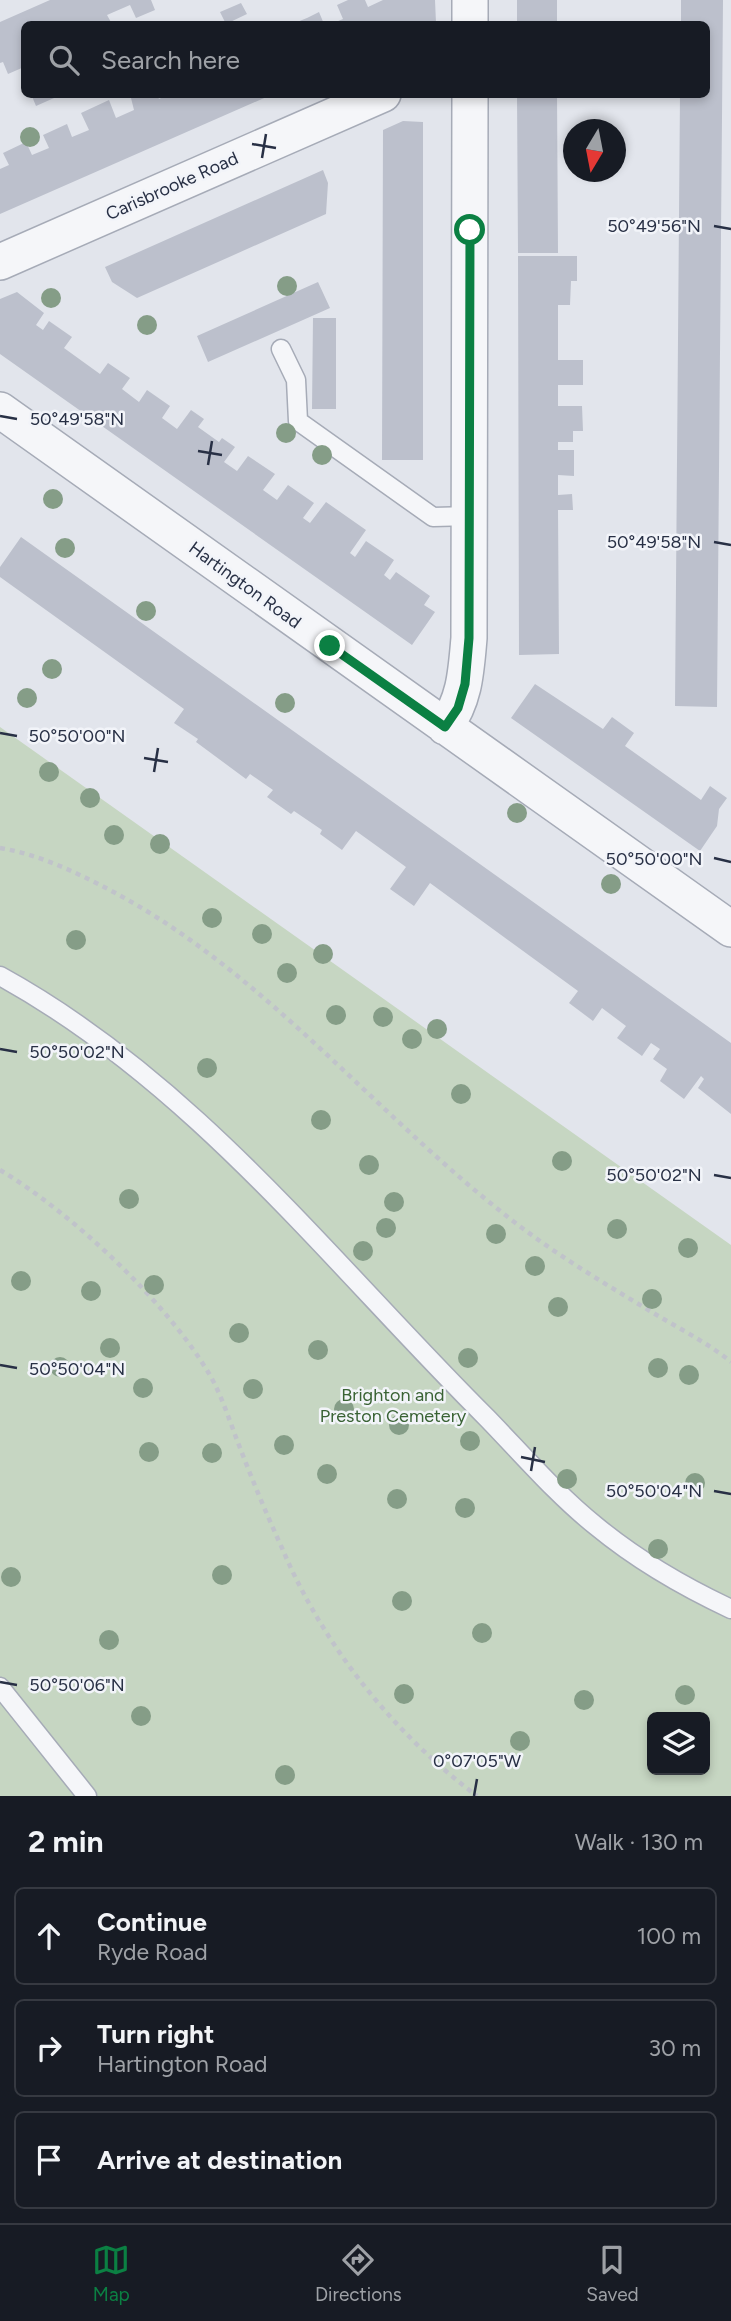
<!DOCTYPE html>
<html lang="en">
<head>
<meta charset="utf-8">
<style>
	:root { --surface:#171b24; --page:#20242c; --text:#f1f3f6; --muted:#9ea1a6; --line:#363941; --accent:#0b8043 }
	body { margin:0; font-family:Figtree,sans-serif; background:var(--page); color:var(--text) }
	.controls { position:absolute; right:21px; bottom:21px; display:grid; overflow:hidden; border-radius:10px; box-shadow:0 4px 10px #0003 }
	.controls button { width:63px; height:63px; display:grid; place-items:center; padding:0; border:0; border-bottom:2px solid var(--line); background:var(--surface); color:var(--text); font:35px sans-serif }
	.compass { position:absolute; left:563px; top:119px; width:63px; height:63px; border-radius:50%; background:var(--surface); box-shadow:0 4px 10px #0003; rotate:190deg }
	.stop { position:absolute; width:21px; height:21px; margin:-16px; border:5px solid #0b8043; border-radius:50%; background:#fff }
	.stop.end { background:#0b8043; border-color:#fff; box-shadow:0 2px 7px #0008 }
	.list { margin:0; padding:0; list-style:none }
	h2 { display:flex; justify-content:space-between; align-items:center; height:91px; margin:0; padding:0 28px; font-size:30px }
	h2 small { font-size:23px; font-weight:400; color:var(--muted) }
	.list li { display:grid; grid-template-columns:46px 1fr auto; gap:21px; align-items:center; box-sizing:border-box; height:98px; margin:0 14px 14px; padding:0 14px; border:2px solid var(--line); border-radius:10px }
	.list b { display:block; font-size:26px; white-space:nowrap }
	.list p { margin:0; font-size:23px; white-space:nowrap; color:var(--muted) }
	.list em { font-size:23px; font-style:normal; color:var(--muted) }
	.icon { flex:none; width:38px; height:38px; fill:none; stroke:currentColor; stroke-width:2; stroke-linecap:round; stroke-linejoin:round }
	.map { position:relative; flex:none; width:731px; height:1796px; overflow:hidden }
	.search { position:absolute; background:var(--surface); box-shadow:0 4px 10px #0003; left:21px; right:21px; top:21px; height:77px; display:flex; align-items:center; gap:18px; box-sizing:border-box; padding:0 24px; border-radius:10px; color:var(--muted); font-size:26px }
	.sheet { height:427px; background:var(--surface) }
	nav { display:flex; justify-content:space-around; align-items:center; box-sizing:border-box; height:98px; border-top:2px solid var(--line); background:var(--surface); font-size:19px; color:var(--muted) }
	nav a { display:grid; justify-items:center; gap:4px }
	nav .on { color:var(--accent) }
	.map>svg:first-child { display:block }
	.green { fill:#c6d6c2; fill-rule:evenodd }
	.building { fill:#bcc0cc }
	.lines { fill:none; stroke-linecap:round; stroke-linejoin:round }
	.service-casing { stroke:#a6abb7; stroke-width:21 }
	.minor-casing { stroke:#a6abb7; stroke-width:38 }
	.path { stroke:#c0c3ca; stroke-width:4.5; stroke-dasharray:5 5; stroke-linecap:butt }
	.service { stroke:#f5f6f9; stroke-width:18 }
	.minor { stroke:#f5f6f9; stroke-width:35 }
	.tree { fill:#859d87 }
	.route { stroke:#0b8043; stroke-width:9 }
	.ticks { fill:none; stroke:#283045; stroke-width:2.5 }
	.labels { text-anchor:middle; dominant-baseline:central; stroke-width:5; stroke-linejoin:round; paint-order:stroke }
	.street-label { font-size:18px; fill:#283045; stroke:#f2f4f9 }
	.park-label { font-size:18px; fill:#396234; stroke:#f2f4f9 }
	.ticks-label { font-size:18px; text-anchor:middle; fill:#283045; stroke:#f2f4f9; stroke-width:5; stroke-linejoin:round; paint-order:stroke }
</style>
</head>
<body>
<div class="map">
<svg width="731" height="1796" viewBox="0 0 731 1796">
	<rect width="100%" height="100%" fill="#e2e5ec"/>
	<path class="green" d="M0,727L731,1245V1796H0ZM652,1717H705V1770H652Z"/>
	<path class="building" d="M50,0H151L155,10L136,18L130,5L107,15L112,24H24V67L8,74L3,62L0,63V22Z
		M348,0H365L368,7L383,0H435L436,23L331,24L343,19L337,5Z
		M517,0H557V24H517Z
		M681,0H723L717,707L675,706L680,94H706V24H681Z
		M241,3L247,14L226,24L220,12Z
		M319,12L324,24H292L307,18Z
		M31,94H53L54,98L36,106Z
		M130,94H157L159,99L169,94L271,95L0,214V169L9,165L3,153L26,142L32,155L49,148L43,135L67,124L72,137L89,130L81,113L109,100L116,118L134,110Z
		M517,94H557L558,253H518Z
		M403,121L423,122V460H382L383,130Z
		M323,170L328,183L326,214L137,298L112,282L105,267Z
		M518,256H577V281H571L570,305H558V360H583V385H558V406H582L583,431H573V442H558V450H574V476L558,475V495L572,494L573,510H558L559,654L519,655Z
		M318,282L330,308L208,362L197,336Z
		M17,292L44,313L36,325L43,330L49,321L72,337L64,348L100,374L108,363L130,378L122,389L139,402L147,390L170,406L162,418L177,429L191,410L204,419L198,427L219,442L222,438L235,447L224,462L237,471L248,456L275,474L263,490L277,500L288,485L314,503L303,518L310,523L326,502L366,530L350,553L355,557L366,541L394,560L384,575L390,580L396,572L430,596L424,605L435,612L412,645L0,354V299Z
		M313,318H336V409H312Z
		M21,537L731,1043V1114L698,1088L704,1079L701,1076L684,1099L660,1081L667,1069L653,1059L660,1049L651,1043L642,1056L617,1038L626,1026L602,1008L593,1021L569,1003L578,991L430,883L414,906L390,889L406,867L356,831L342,850L320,834L322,830L294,811L291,814L267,797L273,790L250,774L246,779L196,742L198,739L174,723L184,709L0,577V567Z
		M535,684L603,729L612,717L634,733L625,746L701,800L710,786L727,798L719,809L717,826L700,851L511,718Z"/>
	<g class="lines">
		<defs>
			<path id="service" d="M281,349L296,380L298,421L433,517L471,516
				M0,976C195,1083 332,1264 487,1418C522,1454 557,1495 596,1526C636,1559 684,1587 731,1609
				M0,1687L87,1796"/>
			<path id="minor" d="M470,24V0
				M0,262L383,94
				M0,410L731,929
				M445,727C465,699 466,672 469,638L470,94"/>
		</defs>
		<use href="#service" class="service-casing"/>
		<use href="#minor" class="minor-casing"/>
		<path class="path" d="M0,848C37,854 71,870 104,887C262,968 374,1114 513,1221C558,1256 607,1285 655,1314C680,1329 708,1343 731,1362
			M0,1170C72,1213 169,1304 211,1377C222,1397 229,1419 237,1440C251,1477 266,1513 282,1548C323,1645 393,1733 477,1796"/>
		<use href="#service" class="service"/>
		<use href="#minor" class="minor"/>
	</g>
	<g class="tree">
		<circle cx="30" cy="137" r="10"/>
		<circle cx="287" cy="286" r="10"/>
		<circle cx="51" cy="298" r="10"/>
		<circle cx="147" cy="325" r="10"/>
		<circle cx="286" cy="433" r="10"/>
		<circle cx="322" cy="455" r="10"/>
		<circle cx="53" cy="499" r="10"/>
		<circle cx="65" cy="548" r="10"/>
		<circle cx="146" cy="611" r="10"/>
		<circle cx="52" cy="669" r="10"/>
		<circle cx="27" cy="698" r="10"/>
		<circle cx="285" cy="703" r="10"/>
		<circle cx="49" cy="772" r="10"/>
		<circle cx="90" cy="798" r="10"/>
		<circle cx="517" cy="813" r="10"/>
		<circle cx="114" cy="835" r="10"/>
		<circle cx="160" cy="844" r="10"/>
		<circle cx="611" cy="884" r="10"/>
		<circle cx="212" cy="918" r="10"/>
		<circle cx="262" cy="934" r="10"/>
		<circle cx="76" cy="940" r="10"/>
		<circle cx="323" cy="954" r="10"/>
		<circle cx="287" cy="973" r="10"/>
		<circle cx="336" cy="1015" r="10"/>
		<circle cx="383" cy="1017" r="10"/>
		<circle cx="437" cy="1029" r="10"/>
		<circle cx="412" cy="1039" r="10"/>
		<circle cx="207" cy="1068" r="10"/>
		<circle cx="461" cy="1094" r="10"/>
		<circle cx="321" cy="1120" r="10"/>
		<circle cx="562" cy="1161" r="10"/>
		<circle cx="369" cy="1165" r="10"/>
		<circle cx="129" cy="1199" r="10"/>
		<circle cx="394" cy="1202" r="10"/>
		<circle cx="386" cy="1228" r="10"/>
		<circle cx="617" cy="1229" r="10"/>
		<circle cx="496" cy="1234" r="10"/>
		<circle cx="688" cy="1248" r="10"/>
		<circle cx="363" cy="1251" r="10"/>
		<circle cx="535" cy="1266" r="10"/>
		<circle cx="21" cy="1281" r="10"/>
		<circle cx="154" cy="1285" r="10"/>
		<circle cx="91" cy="1291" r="10"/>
		<circle cx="652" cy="1299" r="10"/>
		<circle cx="558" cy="1307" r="10"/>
		<circle cx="239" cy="1333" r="10"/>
		<circle cx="110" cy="1348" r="10"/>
		<circle cx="318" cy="1350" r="10"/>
		<circle cx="468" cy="1358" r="10"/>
		<circle cx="60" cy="1367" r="10"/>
		<circle cx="658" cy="1368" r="10"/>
		<circle cx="689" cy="1375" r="10"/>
		<circle cx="143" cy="1388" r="10"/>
		<circle cx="253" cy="1389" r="10"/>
		<circle cx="344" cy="1409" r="10"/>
		<circle cx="399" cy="1425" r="10"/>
		<circle cx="470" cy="1441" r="10"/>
		<circle cx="284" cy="1445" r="10"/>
		<circle cx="149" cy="1452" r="10"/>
		<circle cx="212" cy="1453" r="10"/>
		<circle cx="327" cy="1474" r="10"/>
		<circle cx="567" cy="1479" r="10"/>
		<circle cx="695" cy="1483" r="10"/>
		<circle cx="397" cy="1499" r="10"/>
		<circle cx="465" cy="1508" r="10"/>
		<circle cx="658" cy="1549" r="10"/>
		<circle cx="222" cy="1575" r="10"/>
		<circle cx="11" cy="1577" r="10"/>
		<circle cx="402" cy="1601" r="10"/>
		<circle cx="482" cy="1633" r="10"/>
		<circle cx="109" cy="1640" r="10"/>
		<circle cx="404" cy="1694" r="10"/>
		<circle cx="685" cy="1695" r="10"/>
		<circle cx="584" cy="1700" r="10"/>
		<circle cx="141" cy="1716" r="10"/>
		<circle cx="520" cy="1741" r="10"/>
		<circle cx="285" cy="1775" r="10"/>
	</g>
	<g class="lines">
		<path class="route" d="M330,646L445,727L458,708L465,684L469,638L470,230"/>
	</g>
	<path class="ticks" d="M252,144L276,148M262,158L266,134M714,226L731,229M0,416L17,419M198,451L222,455M208,465L212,441M714,542L731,545M0,733L17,736M144,758L168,762M154,772L158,748M714,858L731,862M0,1049L17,1052M714,1175L731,1178M0,1365L17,1368M521,1457L545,1462M531,1471L535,1447M714,1491L731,1494M0,1682L17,1685M474,1796L477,1779"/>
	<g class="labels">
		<g class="street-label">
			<text transform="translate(172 186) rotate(-24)">Carisbrooke Road</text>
			<text transform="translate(245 585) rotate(36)">Hartington Road</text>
		</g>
		<g class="park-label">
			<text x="393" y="1395">Brighton and<tspan x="393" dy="21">Preston Cemetery</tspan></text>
		</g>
	</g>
	<g class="ticks-label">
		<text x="654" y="232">50°49'56"N</text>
		<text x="77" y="425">50°49'58"N</text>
		<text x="654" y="548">50°49'58"N</text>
		<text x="77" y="742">50°50'00"N</text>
		<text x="654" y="865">50°50'00"N</text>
		<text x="77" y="1058">50°50'02"N</text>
		<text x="654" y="1181">50°50'02"N</text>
		<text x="77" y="1375">50°50'04"N</text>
		<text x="654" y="1497">50°50'04"N</text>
		<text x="77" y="1691">50°50'06"N</text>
		<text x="477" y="1767">0°07'05"W</text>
	</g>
</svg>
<div class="controls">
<button><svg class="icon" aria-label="layers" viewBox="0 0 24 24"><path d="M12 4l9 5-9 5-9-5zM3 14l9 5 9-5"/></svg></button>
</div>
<svg class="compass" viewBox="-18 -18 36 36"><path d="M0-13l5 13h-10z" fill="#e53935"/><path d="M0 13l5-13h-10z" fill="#9ea1a6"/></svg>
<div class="stop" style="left:470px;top:230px"></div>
<div class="stop end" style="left:330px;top:646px"></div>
<div class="search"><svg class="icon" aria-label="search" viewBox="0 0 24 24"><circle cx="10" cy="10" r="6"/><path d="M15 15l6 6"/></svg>Search here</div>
</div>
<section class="sheet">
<h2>2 min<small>Walk · 130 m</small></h2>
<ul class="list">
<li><svg class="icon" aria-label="ahead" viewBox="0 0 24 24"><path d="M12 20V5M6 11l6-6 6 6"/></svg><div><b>Continue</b><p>Ryde Road</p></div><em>100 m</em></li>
<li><svg class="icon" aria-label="right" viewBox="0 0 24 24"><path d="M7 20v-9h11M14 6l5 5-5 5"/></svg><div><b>Turn right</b><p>Hartington Road</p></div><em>30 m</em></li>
<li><svg class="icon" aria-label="arrive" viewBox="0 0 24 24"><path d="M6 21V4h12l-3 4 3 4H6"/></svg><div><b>Arrive at destination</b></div></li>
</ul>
</section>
<nav>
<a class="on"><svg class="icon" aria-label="map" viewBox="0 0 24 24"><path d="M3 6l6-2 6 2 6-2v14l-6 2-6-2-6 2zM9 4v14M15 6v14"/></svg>Map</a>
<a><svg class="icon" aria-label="directions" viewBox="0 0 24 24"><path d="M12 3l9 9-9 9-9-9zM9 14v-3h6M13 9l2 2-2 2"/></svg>Directions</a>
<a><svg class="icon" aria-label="saved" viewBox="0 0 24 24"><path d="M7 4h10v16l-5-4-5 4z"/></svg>Saved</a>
</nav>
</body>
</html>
